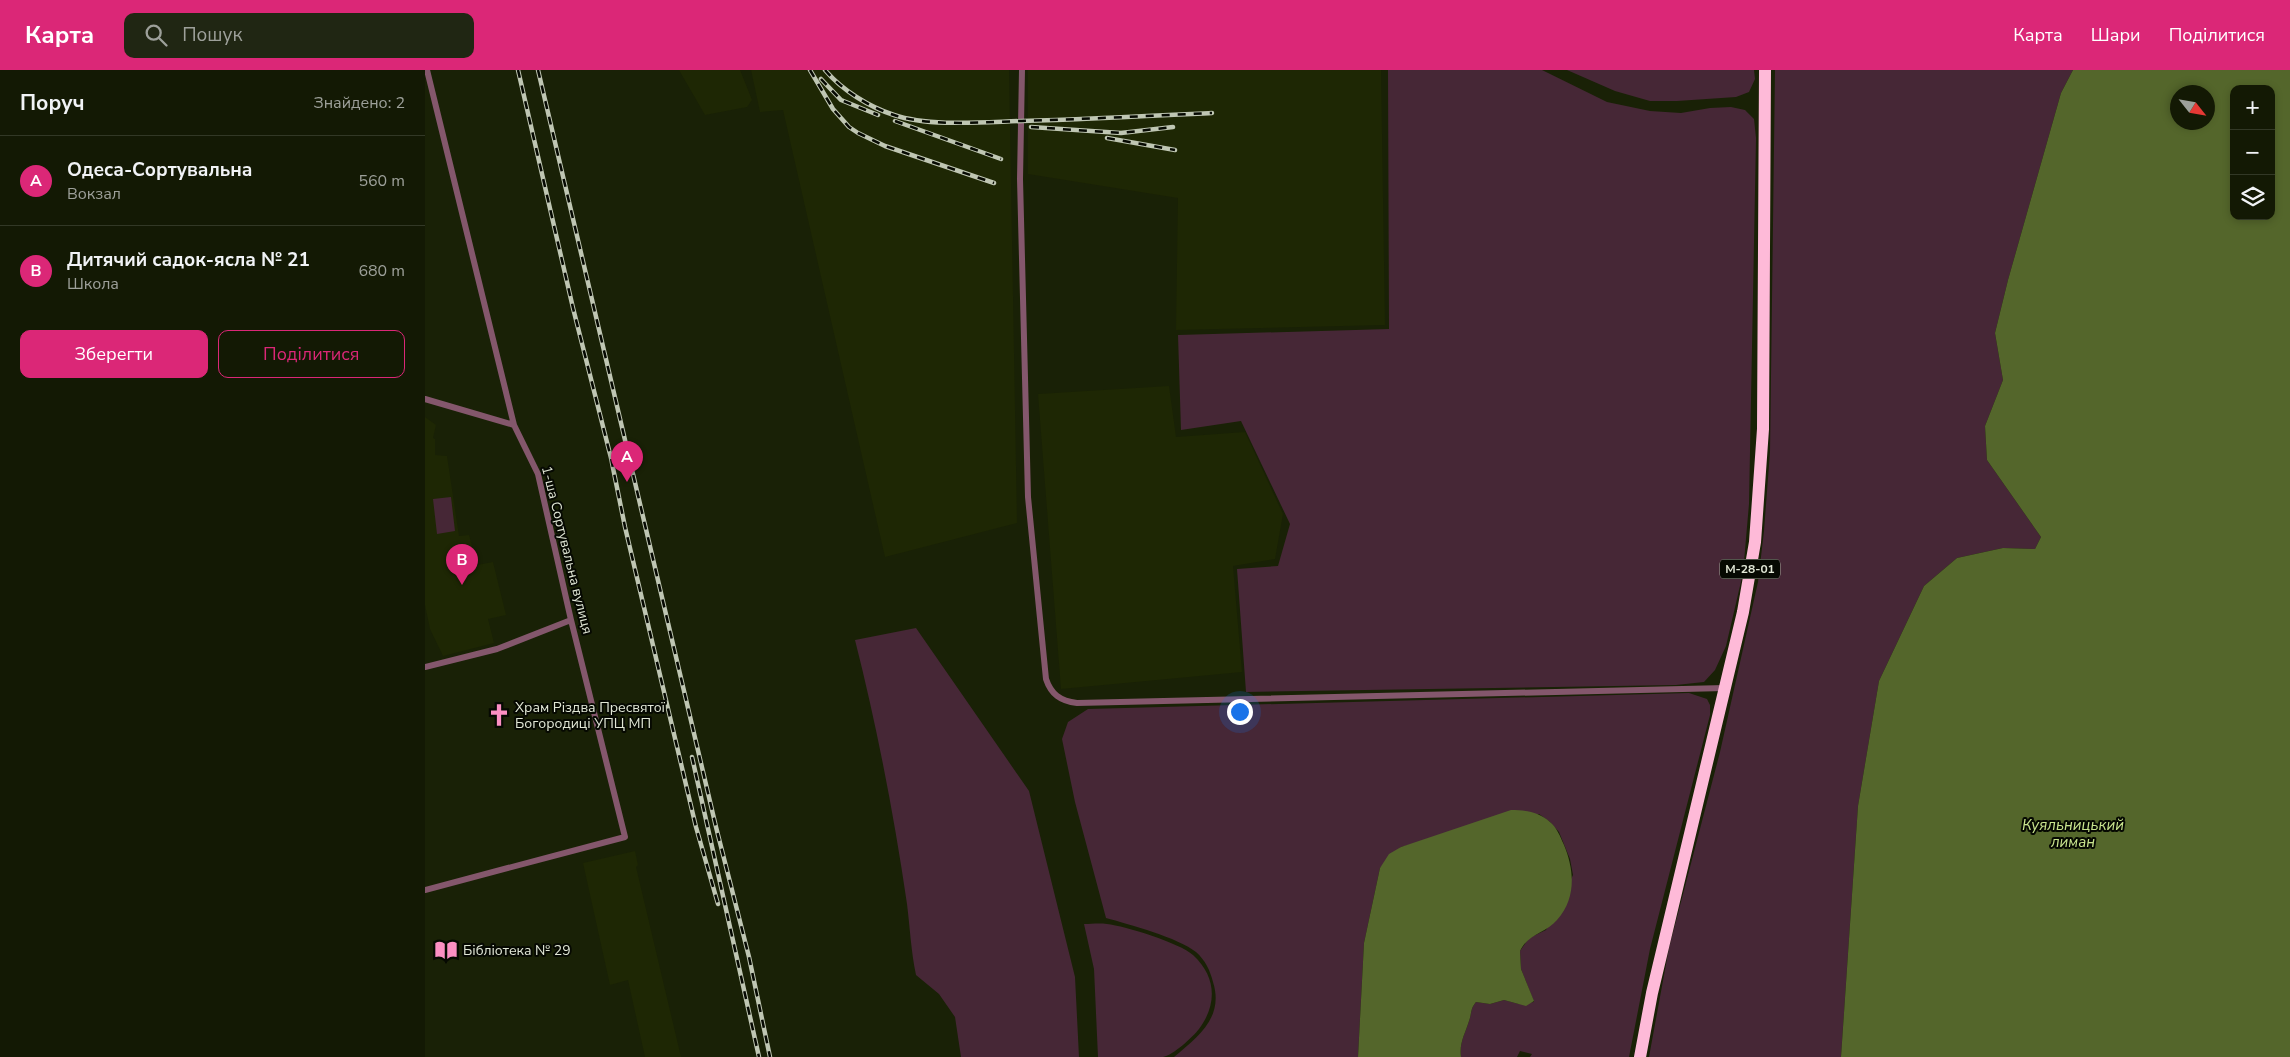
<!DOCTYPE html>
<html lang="uk">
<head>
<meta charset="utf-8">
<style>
	:root { --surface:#131904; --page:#202613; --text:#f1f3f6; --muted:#9da09a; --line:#323826; --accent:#db2777 }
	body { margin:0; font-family:"Nunito Sans",sans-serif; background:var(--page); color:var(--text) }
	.controls { position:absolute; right:15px; top:15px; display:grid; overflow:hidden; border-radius:10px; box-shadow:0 2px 8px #0003 }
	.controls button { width:45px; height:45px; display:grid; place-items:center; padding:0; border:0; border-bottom:1px solid var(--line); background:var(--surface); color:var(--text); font:25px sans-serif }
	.compass { position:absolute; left:1745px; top:15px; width:45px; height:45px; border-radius:50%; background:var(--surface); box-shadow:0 2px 8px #0003; rotate:121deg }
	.you { position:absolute; left:814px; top:641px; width:18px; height:18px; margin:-12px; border:4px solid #fff; border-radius:50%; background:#1a73e8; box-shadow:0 0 0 8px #1a73e833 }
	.badge { display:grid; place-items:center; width:32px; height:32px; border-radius:50%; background:var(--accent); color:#fff; font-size:16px; font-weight:700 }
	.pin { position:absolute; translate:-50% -41px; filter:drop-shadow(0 1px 2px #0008) }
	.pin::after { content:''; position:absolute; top:26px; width:18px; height:15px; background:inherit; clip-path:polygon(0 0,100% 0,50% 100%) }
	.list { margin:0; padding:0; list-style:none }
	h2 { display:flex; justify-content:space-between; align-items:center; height:65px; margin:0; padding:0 20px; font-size:21px }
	h2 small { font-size:16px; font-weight:400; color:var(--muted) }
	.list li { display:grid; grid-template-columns:32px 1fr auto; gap:15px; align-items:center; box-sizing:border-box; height:90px; padding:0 20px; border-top:1px solid var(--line) }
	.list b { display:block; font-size:19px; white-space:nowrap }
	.list p { margin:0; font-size:16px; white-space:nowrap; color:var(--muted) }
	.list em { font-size:16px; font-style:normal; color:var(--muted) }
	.actions { display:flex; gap:10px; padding:15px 20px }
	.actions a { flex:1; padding:11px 0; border:1px solid var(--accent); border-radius:10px; text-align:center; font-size:18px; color:var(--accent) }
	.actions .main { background:var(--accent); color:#fff }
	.icon { flex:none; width:28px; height:28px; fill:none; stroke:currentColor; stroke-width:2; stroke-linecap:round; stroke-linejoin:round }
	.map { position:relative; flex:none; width:1865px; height:987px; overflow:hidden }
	header { display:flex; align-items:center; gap:30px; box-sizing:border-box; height:70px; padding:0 25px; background:var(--accent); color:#fff }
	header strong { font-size:24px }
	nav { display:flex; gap:28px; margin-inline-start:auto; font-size:18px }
	.search { width:350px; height:45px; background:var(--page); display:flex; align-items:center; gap:12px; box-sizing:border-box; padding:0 18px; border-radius:10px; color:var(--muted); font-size:19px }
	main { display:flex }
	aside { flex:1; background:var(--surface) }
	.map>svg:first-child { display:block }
	.built { fill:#1e2704 }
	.green { fill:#462736 }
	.water { fill:#54662b; fill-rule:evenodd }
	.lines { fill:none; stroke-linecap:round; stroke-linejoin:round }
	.street { stroke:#84576c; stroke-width:6 }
	.highway { stroke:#febad8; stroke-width:12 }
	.rail-casing { stroke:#bfc6b3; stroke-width:4.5 }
	.rail { stroke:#060902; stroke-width:2.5; stroke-dasharray:8; stroke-linecap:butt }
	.labels { text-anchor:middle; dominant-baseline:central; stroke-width:4; stroke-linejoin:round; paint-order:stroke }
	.shield { fill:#060902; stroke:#9fa496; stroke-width:1 }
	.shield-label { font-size:12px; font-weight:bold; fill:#e1e7d6 }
	.street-label { font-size:14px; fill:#e1e7d6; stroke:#060902 }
	.poi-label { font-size:14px; fill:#e1e7d6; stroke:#060902; text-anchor:start }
	.water-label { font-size:15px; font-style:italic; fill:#c9e58e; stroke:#060902 }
</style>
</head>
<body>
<header>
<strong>Карта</strong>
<div class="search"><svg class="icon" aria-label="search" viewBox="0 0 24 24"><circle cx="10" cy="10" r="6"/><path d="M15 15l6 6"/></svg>Пошук</div>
<nav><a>Карта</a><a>Шари</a><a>Поділитися</a></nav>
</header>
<main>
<aside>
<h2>Поруч<small>Знайдено: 2</small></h2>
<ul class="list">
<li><span class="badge">A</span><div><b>Одеса-Сортувальна</b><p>Вокзал</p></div><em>560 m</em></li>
<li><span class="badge">B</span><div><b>Дитячий садок-ясла № 21</b><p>Школа</p></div><em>680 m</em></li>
</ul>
<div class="actions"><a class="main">Зберегти</a><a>Поділитися</a></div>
</aside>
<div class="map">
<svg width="1865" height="987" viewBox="0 0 1865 987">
	<rect width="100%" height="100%" fill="#192106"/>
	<path class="built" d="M254,0H315L327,30L322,37L280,45Z
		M326,0H584L592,453L460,487L358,40L335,42Z
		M603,0H956L960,255L751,260L753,128L603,104Z
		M744,316L751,367L820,362L858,444L850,489L808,496L817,602L636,619L613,324Z
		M0,347L11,355L8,368L10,369V385L22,386L34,466L44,465L52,495L68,492L81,545L63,549L69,573L18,586L5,559L0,535Z
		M210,781L213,795L211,797L256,987H220L203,910L185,915L158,793Z"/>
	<path class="green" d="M963,0H1117L1182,32L1225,41L1256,43L1285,38L1306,37L1320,40L1329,49L1331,68L1324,434L1318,503L1301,576L1290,600L1279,612L1251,615L821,622L812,499L853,496L865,454L816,351L756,360L753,265L964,259Z
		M1142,0H1329L1330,9L1324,22L1311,27L1252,31H1225L1190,21Z
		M1350,0H1648L1636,23L1583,210L1570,263L1578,310L1560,356L1562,390L1616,467L1610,479L1578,478L1532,488L1499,516L1454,611L1433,736L1416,987H1224L1244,878L1295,682L1333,512L1339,461L1345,382Z
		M26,427L30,461L12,464L8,429Z
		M491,558L604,721L650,907L654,987H536L530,947L514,924L491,905C486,881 485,858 482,834C469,745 452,657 430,570Z
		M1264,623L1282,629L1285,635V645L1225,879L1204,987H1105L1107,984L1095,981L1092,987H1036C1034,973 1040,964 1044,951C1047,943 1045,939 1051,932L1065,934L1079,930L1094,934L1109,932L1096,899L1095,881L1104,868L1121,860L1148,805L1145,789L1134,762L1125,752L1114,744L976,777L955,798L939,873L933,987H749C774,966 799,947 788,912C785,900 780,890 771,882C754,868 703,854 681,848L650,732L637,669L643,652L663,639Z
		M659,854C666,854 674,853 682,854C700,856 755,873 768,885C792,907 792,935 774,959C768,967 747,986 738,987C717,987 694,987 673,987L669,899Z"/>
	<path class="water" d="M1648,0H1865V987H1416L1433,736L1454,611L1499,516L1532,488L1578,478L1610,479L1616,467L1562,390L1560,356L1578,310L1570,263L1583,210L1636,23ZM1809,19H1846V146H1809ZM1752,22H1782V52H1752Z
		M1086,740C1101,740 1114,742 1125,752C1132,758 1135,766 1139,775C1149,799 1152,828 1132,850C1121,863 1103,864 1095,881L1096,899L1109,931L1101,936L1079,930L1065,934L1051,932C1045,939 1047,943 1044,951C1040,964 1034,973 1036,987H933L939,873L955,798L964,784L976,777Z"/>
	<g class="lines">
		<path class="street" d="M597,0L595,109L603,427L621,609C626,624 635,631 652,633L1300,618
			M0,329L89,355
			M0,597L72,579L146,550
			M0,820L200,767L146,550L113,404L89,355L2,0"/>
		<path class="highway" d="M1215,987L1227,923L1318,542L1330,472L1338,359L1340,0"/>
		<defs>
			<path id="rail" d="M93,0L148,238L186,388L200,457L271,757L293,834
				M113,0L291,757L324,887L345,987
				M385,0L408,39L424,57L433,63L460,76L569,113
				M400,0C417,20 444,37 469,45C504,57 560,52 597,51C660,49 723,46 787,43
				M396,9L416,30L453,45
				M470,51L576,89
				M606,57L696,63L748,57
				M682,68L750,80
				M267,687L334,987"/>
		</defs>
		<use href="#rail" class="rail-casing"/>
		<use href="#rail" class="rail"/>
	</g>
	<defs>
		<symbol id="church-bare" viewBox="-9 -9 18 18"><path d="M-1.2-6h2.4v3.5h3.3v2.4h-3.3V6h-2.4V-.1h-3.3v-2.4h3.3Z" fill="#fc8fc3" stroke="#060902" stroke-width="2.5" paint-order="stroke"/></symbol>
		<symbol id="library-bare" viewBox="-9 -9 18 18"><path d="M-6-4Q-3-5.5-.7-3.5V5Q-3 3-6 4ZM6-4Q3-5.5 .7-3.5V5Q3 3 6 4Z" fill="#fc8fc3" stroke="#060902" stroke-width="2.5" paint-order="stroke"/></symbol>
	</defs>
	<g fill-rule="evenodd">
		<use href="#church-bare" x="58" y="629" width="32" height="32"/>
		<use href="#library-bare" x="5" y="864" width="32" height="32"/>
	</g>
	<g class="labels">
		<rect class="shield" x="1295" y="489.5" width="60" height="19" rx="4"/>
		<g class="shield-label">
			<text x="1325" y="499">М-28-01</text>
		</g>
		<g class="street-label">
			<text transform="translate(142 480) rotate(76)">1-ша Сортувальна вулиця</text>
		</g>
		<g class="poi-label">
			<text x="90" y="637">Храм Різдва Пресвятої<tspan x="90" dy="16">Богородиці УПЦ МП</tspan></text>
			<text x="38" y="880">Бібліотека № 29</text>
		</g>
		<g class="water-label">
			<text x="1648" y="755">Куяльницький<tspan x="1648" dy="17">лиман</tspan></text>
		</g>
	</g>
</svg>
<div class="controls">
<button>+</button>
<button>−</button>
<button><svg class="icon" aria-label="layers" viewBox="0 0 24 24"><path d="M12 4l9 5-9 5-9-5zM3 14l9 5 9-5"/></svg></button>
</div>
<svg class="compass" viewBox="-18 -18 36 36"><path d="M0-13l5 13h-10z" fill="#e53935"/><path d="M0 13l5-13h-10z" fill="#9da09a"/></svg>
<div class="you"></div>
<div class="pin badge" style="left:202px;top:412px">A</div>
<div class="pin badge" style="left:37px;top:515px">B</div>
</div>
</main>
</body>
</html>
